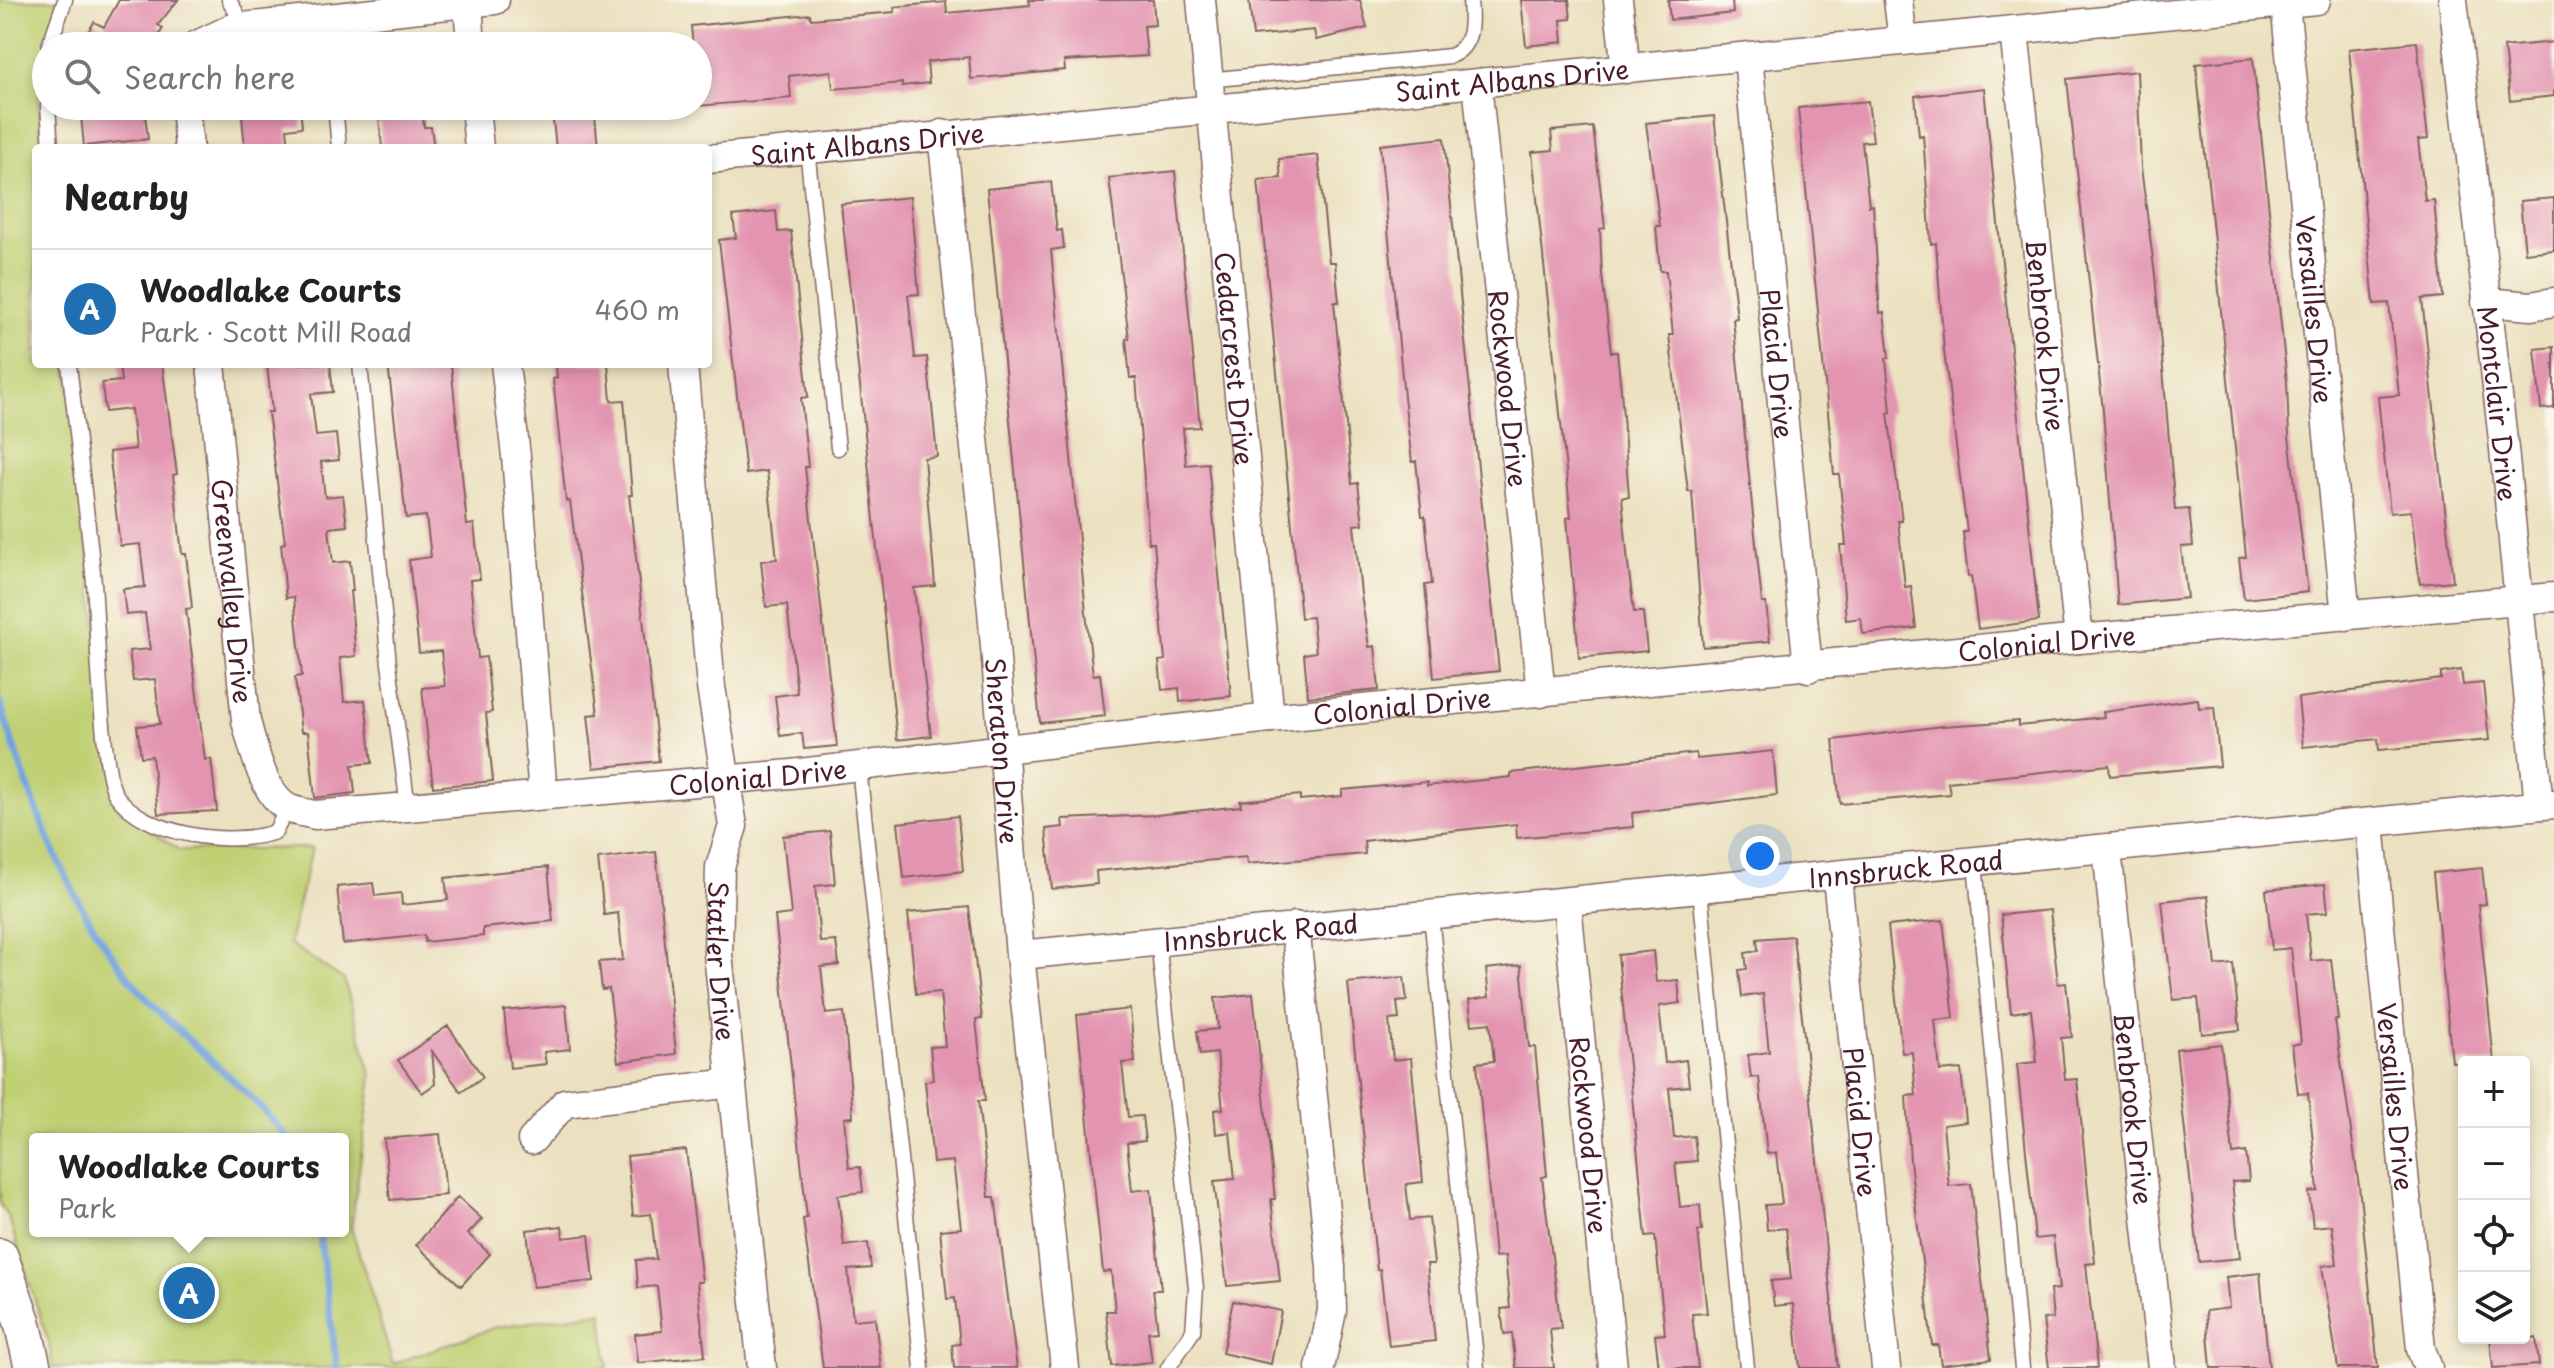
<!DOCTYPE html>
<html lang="en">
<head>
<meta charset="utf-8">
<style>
	:root { --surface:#fff; --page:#f2f2f2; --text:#222; --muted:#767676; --line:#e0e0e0; --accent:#1f6fb2 }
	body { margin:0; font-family:"Playpen Sans",sans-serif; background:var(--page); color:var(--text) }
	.controls { position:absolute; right:24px; bottom:24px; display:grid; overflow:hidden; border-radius:8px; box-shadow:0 4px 12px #0003 }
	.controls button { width:72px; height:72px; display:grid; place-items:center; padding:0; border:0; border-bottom:2px solid var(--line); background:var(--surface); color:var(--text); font:40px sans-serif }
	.you { position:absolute; left:1760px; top:856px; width:28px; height:28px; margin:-20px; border:6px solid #fff; border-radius:50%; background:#1a73e8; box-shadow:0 0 0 12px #1a73e833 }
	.badge { display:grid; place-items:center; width:52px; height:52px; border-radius:50%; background:var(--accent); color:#fff; font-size:26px; font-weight:700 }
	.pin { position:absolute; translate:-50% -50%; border:4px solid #fff; box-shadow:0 2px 8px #0006 }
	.popup { position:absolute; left:29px; top:1133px; width:320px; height:104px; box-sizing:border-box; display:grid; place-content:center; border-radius:8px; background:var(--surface); filter:drop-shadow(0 2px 6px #0005); font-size:26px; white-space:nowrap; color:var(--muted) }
	.popup b { font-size:30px; color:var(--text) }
	.popup::after { content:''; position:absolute; left:50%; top:100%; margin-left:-16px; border:16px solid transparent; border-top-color:var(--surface) }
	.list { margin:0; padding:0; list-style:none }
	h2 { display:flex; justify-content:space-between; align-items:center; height:104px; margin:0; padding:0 32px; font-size:34px }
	h2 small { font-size:26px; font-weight:400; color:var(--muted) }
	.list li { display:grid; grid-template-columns:52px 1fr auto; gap:24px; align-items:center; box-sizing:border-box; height:120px; padding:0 32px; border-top:2px solid var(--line) }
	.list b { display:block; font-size:30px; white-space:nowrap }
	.list p { margin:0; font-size:26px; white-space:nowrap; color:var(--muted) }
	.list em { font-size:26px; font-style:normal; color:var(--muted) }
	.icon { flex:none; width:44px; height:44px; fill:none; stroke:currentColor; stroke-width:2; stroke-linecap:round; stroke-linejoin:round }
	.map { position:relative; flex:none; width:2554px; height:1368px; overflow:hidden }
	.search { position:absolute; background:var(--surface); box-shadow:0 4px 12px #0003; left:32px; top:32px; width:680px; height:88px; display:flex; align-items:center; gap:20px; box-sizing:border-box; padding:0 28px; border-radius:44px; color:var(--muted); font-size:30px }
	.panel { position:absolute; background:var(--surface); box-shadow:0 4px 12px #0003; left:32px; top:144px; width:680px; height:224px; border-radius:8px }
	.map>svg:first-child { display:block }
	.green { fill:#c0d073; stroke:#85784f; stroke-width:2; fill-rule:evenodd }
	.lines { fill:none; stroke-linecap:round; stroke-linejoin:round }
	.stream { stroke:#72a3dd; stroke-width:7 }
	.building { fill:#e394b1 }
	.service-casing { stroke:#82635f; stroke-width:17 }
	.minor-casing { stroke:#82635f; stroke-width:31 }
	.tertiary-casing { stroke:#82635f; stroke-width:39 }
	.service { stroke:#fff; stroke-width:14 }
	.minor { stroke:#fff; stroke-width:28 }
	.tertiary { stroke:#fff; stroke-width:36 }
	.labels { text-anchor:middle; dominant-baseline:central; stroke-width:6; stroke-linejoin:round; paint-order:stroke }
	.street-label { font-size:26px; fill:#4a1f2b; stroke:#fbf7ec }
</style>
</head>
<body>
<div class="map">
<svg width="2554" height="1368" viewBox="0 0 2554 1368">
	<rect width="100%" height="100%" fill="#fbf7ec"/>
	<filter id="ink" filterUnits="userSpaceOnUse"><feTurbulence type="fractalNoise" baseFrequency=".0125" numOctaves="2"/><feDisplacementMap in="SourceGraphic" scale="16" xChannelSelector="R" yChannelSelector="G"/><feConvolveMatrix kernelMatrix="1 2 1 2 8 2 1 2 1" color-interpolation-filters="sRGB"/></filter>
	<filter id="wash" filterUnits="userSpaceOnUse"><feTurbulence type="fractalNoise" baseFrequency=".006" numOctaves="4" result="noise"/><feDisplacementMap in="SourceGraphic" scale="32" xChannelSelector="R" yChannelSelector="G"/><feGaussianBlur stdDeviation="1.8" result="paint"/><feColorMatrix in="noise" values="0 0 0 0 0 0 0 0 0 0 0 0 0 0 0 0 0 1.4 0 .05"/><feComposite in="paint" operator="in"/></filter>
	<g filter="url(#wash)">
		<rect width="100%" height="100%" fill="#ebe1c0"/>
		<path class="green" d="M0,0H64C39,55 36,88 42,148H36V364H67L117,805L179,850L312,848L289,943L344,980L372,1077L351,1227L393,1364L496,1327L602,1312L608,1368H53L49,1344L8,1216L0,1204ZM35,1139H343V1231H35Z"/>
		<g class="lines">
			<path class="stream" d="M0,703C32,806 70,910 141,992C186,1044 246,1084 288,1139
				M319,1231L337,1368"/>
		</g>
		<g id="blocks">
			<path class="building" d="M119,0H178L158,25L163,28L153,46H80L94,22L104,27Z
				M1029,0H1153L1155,25L1144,26L1147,56L1064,61L1065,70L971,79L969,57L927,62L929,83L902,86V83L833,89L831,71L789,76L791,98L698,106V46H693L691,26L810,14L811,19L895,12L894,7L946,2L947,13L1030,5Z
				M1249,0H1360L1367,28L1316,40L1314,30L1253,36Z
				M1521,0H1569L1571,19L1561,20L1563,42L1526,46Z
				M1668,0H1732L1733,13L1670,20Z
				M2417,42L2428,139L2418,140L2425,201L2434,200L2443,297L2422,299L2453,581L2420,584L2411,511L2390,513L2378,397L2399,395L2389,303L2374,304L2349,49Z
				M2554,42V96L2510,101L2504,47Z
				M2253,58L2287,382L2289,436L2308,592L2244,599L2239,558L2246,557L2196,64Z
				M2137,71L2141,168L2155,275L2175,510L2189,509L2193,546L2181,547L2187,598L2118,605L2103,411L2067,79Z
				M1984,88L2039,621L1978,629L1971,576L1968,577L1963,532H1967L1944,351L1936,243L1931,244L1923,135L1919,136L1915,96Z
				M1868,101L1873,141L1862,142L1869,206L1873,205L1880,313L1884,312L1889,358H1886L1891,412L1888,413L1902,521H1898L1905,587L1911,586L1916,628L1863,634L1861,618L1846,620L1840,545H1846L1839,474H1834L1798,108Z
				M80,106H144L148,139L84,146Z
				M241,106H300L302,127L287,129L289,148H245Z
				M378,106H422L424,127H431L434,148H382Z
				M594,107L598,148H556L552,112Z
				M1714,116L1737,318L1733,319L1762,603H1766L1770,641L1703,647L1692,491H1688L1669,335H1673L1666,271H1660L1656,226H1660L1646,123Z
				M1593,127L1605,228L1600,229L1602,275L1611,352H1617L1621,390L1629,497H1622L1628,564L1634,612H1643L1647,651L1579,658L1567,518L1571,517L1532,152L1553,150L1551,131Z
				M1444,138L1499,671L1434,678L1425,585L1432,584L1425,516H1422L1416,461L1412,462L1404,397L1380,145Z
				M1318,155L1329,262H1335L1339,302H1334L1352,484L1358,483L1363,524L1354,525L1361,594L1369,647L1375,646L1379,690L1308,697L1304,654L1316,652L1312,617L1301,618L1258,180L1281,178L1279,159Z
				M1175,171L1200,427L1183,428L1186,465L1208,463L1231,696L1180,702L1179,688L1162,690L1159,661L1165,660L1160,607L1154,543H1149L1136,378H1130L1126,339H1129L1109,178Z
				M1051,182L1057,231L1062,230L1064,248L1051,250L1086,613L1093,675L1100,674L1105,716L1040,723L987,189Z
				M910,197L919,294L908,295L915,358L927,357L937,456L924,458L935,586L914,588L931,736L897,740L841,204Z
				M2554,198V250L2525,253L2520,201Z
				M776,211L778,232L791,231L800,318L808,397L801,398L808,467H805L837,746L804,749L802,733L780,736L775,696L797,693L787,605L766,607L761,561L777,559L767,471L746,474L719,240L736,238L733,216Z
				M2554,347V408L2541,409L2535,349Z
				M119,364H162L177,474L173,475L182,554H186L192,608L186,609L197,696L205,760L211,759L217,811L158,814L152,756L141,757L137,726L160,724L155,679L133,681L129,651L150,649L145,613L126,615L123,589L145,587L140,544L120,546L109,452L135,449L131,409L105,412L102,383L121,381Z
				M267,364H330L333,392L311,394L316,436L336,434L339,460L321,462L325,497L343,495L347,526L329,528L333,563L350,561L353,591H350L356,656L340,658L344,702L365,700L372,763L352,765L355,793L315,798L308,732H301L295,677L302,676L294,597L286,598L281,544L285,543L268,412H272Z
				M388,364H451L467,525L474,524L480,579L470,580L478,658L486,657L492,712L486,713L493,781L433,787L422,688L445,686L441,651L419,653L409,560L431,557L426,516L406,518Z
				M556,364H608L611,401L624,400L632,495H629L659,761L594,768L588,715L598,714L570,501L566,502L553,379L557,378Z
				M2461,670L2463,685L2483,683L2489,740L2379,750L2378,739L2303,747L2298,698L2441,679V673Z
				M2198,699L2199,708L2214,707L2220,766L2110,776L2109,765L1948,782L1950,794L1840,804L1833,740L1942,726L2018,721V726L2104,717L2103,712Z
				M1773,751L1777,795L1632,813L1633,827L1517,838L1516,824L1432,833L1364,841L1365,854L1247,864L1246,857L1096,871L1097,884L1052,889L1046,829L1063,827L1062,819L1156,815L1241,806L1240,801L1300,795V800L1342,796V790L1427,782V786L1511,777V773L1696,753L1697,759Z
				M958,816L963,871L904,878L898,823Z
				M830,831L835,884L815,886L820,942L836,941L839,965L821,967L826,1014L844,1012L853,1117L844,1118L849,1168L860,1167L863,1192L838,1195L844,1246L868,1243L871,1268L848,1270L853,1320L875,1318L881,1368H823L803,1219L807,1218L775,916L791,914L783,836Z
				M656,852L676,1054L618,1062L609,989L602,990L599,962L623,960L618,913L604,915L598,859Z
				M548,867L553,921L483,928V936L425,942L424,935L343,944L337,887L373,883L375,896L401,893L402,905L448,900L445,878Z
				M2482,868L2486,904L2478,905L2494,1062H2452L2433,873Z
				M2325,884L2328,912L2306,914L2311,961L2331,959L2338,1020H2335L2359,1186L2378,1368H2338L2322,1266L2337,1264L2332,1225L2313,1227L2309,1192L2318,1191L2308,1093L2298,1094L2292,1045L2301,1043L2291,948L2272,950L2266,890Z
				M2208,896L2216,966L2233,964L2240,1030L2202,1034L2198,998L2173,1000L2162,901Z
				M969,907L982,1019L976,1020L985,1101H978L989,1197H995L1017,1368H954L952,1345L960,1344L955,1298L947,1299L940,1230L961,1228L953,1161L933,1163L925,1081L933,1080L930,1047L945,1046L940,992L916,994L908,913Z
				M2050,910L2058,984L2066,983L2072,1037L2061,1038L2065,1080L2077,1079L2095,1263L2086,1264L2097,1368H2049L2043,1319L2053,1318L2050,1290L2059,1289L2053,1237L2035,1239L2017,1064L2037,1062L2031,1010L2011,1013L2001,915Z
				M1943,920L1954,1018L1935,1020L1940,1071L1961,1069L1966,1122L1943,1125L1949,1186L1971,1184L1991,1359L1941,1365L1938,1345H1932L1910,1161L1906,1096L1916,1095L1912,1052L1902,1053L1888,926Z
				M1793,936L1808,1072L1838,1368H1800L1793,1304L1774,1306L1771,1281L1791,1279L1786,1228L1767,1230L1765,1205L1782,1204L1776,1153L1767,1154L1759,1077L1751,1078L1748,1055L1769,1052L1763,994L1742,997L1739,970L1747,969L1745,953L1758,951L1757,939Z
				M1653,951L1656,982L1678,980L1680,1003L1659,1006L1665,1063L1686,1060L1689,1086L1669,1088L1674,1138L1694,1136L1697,1161L1675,1163L1680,1207L1700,1205L1702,1231H1698L1707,1313L1692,1314L1698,1368H1659L1655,1335L1665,1334L1655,1236L1646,1237L1618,955Z
				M1521,965L1529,1047H1535L1547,1176L1542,1177L1561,1328L1550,1329L1554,1368H1516L1512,1333L1504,1334L1501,1309L1510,1308L1505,1256L1495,1257L1477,1063L1494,1061L1490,1023L1472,1025L1469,1000L1489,997L1486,969Z
				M1404,977L1407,1001L1397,1002L1399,1019L1389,1020L1393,1060L1411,1058L1423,1182L1406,1184L1410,1220L1429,1218L1434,1264H1427L1435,1341L1389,1346L1380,1269L1377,1270L1348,983Z
				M1253,994L1275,1199H1271L1280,1281L1227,1286L1214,1181L1235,1179L1230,1132L1216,1134L1214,1110L1223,1109L1217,1053L1200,1055L1197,1031L1218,1029L1215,998Z
				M566,1005L570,1049L544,1052L546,1064L510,1068L504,1011Z
				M1130,1009L1135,1062L1122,1063L1128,1117L1142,1116L1145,1141L1127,1143L1132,1191L1151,1189L1161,1290H1153L1158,1331L1148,1332L1152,1362L1112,1366L1106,1311H1115L1111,1271L1103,1272L1077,1015Z
				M448,1026L483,1077L461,1092L432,1051L435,1084L422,1093L398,1060Z
				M2221,1044L2233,1154L2246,1152L2249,1181L2232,1182L2240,1258L2199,1262L2176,1049Z
				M440,1134L446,1195L390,1200L384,1139Z
				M686,1150L702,1282H697L705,1356L638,1363L635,1334L662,1331L657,1286L638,1288L636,1260L656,1259L651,1214L633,1216L627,1156Z
				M458,1197L482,1219L468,1234L490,1254L461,1286L416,1245Z
				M562,1226L563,1238L589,1235L594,1281L533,1287L527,1230Z
				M2260,1273L2269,1368H2211L2206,1311L2229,1308L2226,1277Z
				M1233,1301L1281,1311L1271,1364L1222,1353Z
				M2490,1338H2536L2539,1365L2493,1368Z"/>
		</g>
	</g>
	<g filter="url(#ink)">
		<use href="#blocks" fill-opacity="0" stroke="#82635f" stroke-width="2"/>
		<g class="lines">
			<defs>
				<path id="service" d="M229,0L245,27
					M326,18L329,46
					M49,46L65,0
					M46,77V88
					M1207,80L1450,56C1473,47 1472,23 1470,0
					M48,106L51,148
					M335,106L339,148
					M807,148L838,448
					M69,364C77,437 87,510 94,583C97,619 101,773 116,795C145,836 231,847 275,832L287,809
					M360,364L389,664L408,807
					M859,767L922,1368
					M1975,863L2022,1368
					M1700,889L1747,1368
					M1431,915L1477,1368
					M1158,941L1196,1288L1193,1331L1168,1368"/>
				<g id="minor">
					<path id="s1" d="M1201,0L1270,718"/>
					<path d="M1618,0L1626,69"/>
					<path d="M1898,0L1903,41"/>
					<path id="s2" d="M2453,0L2504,449L2539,805"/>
					<path d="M468,3L471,46"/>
					<path id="s3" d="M2285,3L2346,616"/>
					<path id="s4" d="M2014,31L2079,639"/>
					<path d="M195,46L233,28L495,0"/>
					<path id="s5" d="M1748,57L1808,668"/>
					<path id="s6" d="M1477,84L1541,693"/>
					<path d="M185,106L189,148"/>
					<path d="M475,106L479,148"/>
					<path id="s7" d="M942,134L992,610L1020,955L1065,1368"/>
					<path id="s8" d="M708,159L2316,0"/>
					<path d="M2486,302L2531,306L2554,302"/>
					<path id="s9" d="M211,364L246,721C253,746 264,798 290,809C298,812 307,813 315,815L791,774L1270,718L2079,639L2554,597"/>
					<path d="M505,364L516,456L543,795"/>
					<path id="s10" d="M683,364L711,687L733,826L720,867L718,954L762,1368"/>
					<path id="s11" d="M2370,824L2421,1349L2428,1368"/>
					<path id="s12" d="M2107,850L2162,1368"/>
					<path id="s13" d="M1837,877L1886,1368"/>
					<path id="s14" d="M1567,904L1613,1368"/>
					<path d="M1295,926L1331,1267L1332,1311L1320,1368"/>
					<path id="s15" d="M1020,955L2554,804"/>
					<path d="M532,1140L565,1103L732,1083"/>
				</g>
				<path id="tertiary" d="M0,1257L22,1321L33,1368"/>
			</defs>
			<use href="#service" class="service-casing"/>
			<use href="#minor" class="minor-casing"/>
			<use href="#tertiary" class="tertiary-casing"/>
			<use href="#service" class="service"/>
			<use href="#minor" class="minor"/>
			<use href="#tertiary" class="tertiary"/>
		</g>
	</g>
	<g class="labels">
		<g class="street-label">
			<text stroke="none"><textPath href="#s8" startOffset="808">Saint Albans Drive</textPath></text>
			<text stroke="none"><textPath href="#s8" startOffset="160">Saint Albans Drive</textPath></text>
			<text stroke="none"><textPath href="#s3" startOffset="308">Versailles Drive</textPath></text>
			<text stroke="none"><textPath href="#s4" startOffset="306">Benbrook Drive</textPath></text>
			<text stroke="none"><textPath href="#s1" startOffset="360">Cedarcrest Drive</textPath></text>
			<text stroke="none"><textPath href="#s5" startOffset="308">Placid Drive</textPath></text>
			<text stroke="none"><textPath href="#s6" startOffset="306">Rockwood Drive</textPath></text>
			<text stroke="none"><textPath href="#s2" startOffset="406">Montclair Drive</textPath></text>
			<text stroke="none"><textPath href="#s9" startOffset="228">Greenvalley Drive</textPath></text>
			<text stroke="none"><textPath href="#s9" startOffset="2226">Colonial Drive</textPath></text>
			<text stroke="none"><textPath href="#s9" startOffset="1578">Colonial Drive</textPath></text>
			<text stroke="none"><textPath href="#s7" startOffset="620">Sheraton Drive</textPath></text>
			<text stroke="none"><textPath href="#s9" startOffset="930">Colonial Drive</textPath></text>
			<text stroke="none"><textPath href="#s15" startOffset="890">Innsbruck Road</textPath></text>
			<text stroke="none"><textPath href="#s15" startOffset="242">Innsbruck Road</textPath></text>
			<text stroke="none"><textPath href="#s10" startOffset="602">Statler Drive</textPath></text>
			<text stroke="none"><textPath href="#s11" startOffset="274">Versailles Drive</textPath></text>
			<text stroke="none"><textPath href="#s12" startOffset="260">Benbrook Drive</textPath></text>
			<text stroke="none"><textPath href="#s13" startOffset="246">Placid Drive</textPath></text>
			<text stroke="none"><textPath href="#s14" startOffset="232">Rockwood Drive</textPath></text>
		</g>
	</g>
</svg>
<div class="controls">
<button>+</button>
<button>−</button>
<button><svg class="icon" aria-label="locate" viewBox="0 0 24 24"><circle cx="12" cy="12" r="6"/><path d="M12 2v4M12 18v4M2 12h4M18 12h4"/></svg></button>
<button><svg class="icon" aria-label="layers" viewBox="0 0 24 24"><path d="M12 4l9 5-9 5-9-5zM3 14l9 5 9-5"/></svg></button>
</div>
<div class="you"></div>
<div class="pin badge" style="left:189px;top:1293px">A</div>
<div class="popup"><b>Woodlake Courts</b>Park</div>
<div class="search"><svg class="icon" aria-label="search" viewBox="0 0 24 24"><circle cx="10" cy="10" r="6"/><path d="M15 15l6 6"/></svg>Search here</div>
<section class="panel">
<h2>Nearby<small></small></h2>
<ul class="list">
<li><span class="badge">A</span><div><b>Woodlake Courts</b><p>Park · Scott Mill Road</p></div><em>460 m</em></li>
</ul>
</section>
</div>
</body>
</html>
